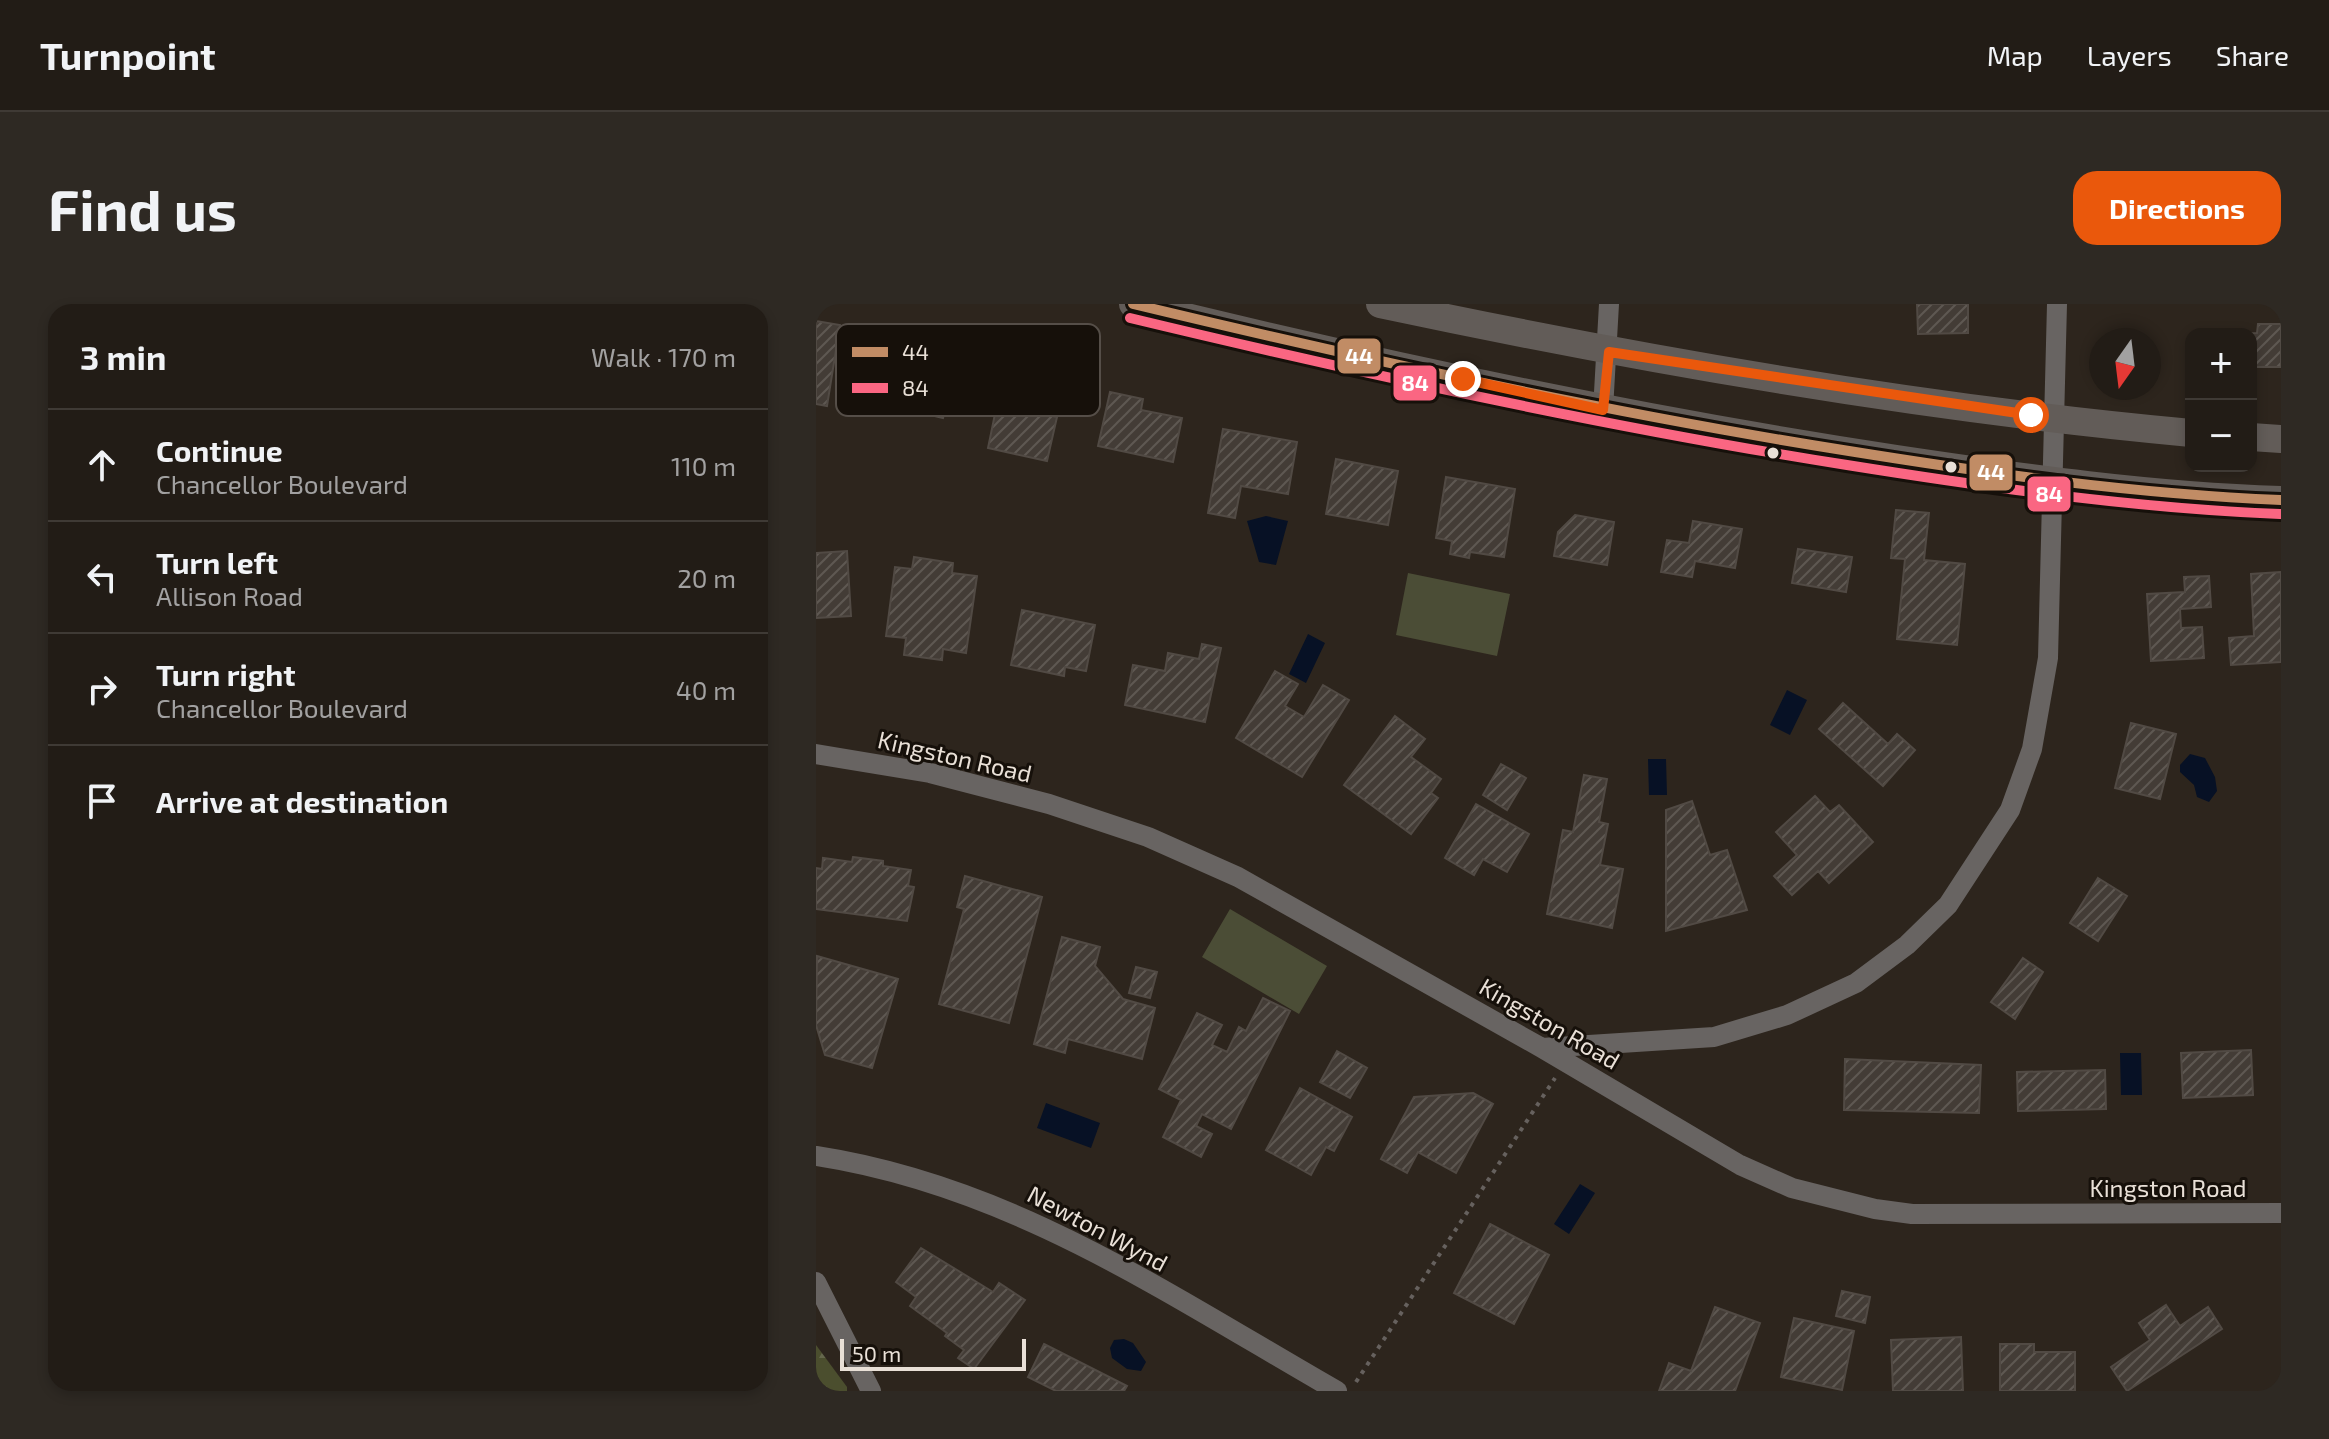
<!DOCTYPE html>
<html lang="en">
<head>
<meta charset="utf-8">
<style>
	:root { --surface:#221c16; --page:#2e2923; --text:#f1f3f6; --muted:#a2a1a1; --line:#3f3a35; --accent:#ea580c }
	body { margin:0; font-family:"Exo 2",sans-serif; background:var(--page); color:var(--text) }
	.controls { position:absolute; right:24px; top:24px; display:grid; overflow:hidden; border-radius:16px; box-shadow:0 4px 12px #0003 }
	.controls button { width:72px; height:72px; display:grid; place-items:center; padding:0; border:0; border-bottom:2px solid var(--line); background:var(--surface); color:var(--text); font:40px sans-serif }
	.compass { position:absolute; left:1273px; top:24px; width:72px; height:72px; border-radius:50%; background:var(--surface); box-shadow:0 4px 12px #0003; rotate:194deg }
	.scale { position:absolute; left:24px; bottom:20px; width:186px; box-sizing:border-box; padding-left:8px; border:4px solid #e9e0d7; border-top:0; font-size:22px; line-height:28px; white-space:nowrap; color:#e9e0d7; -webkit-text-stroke:6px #16100a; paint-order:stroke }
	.stop { position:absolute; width:24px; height:24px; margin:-18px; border:6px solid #ea580c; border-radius:50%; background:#fff }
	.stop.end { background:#ea580c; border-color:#fff; box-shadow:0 2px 8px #0008 }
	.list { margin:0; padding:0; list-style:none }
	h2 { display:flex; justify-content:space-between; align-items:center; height:104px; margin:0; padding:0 32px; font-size:34px }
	h2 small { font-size:26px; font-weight:400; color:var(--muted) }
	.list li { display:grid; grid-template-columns:52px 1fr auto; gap:24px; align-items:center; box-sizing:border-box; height:112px; padding:0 32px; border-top:2px solid var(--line) }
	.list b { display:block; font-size:30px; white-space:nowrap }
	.list p { margin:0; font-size:26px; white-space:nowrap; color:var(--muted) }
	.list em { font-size:26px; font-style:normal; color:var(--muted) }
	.icon { flex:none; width:44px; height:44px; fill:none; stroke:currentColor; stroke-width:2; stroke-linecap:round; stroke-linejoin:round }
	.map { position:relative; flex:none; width:1465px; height:1087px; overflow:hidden; border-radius:24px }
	header { display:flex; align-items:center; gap:48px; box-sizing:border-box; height:112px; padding:0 40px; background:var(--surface); border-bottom:2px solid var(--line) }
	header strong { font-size:38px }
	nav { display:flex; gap:44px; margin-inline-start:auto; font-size:28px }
	.intro { display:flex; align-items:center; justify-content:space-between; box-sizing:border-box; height:192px; padding:0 48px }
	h1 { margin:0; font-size:56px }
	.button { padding:20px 36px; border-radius:24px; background:var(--accent); color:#fff; font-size:28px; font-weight:700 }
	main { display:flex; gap:48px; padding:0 48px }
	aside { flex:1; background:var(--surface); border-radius:24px; box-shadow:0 4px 12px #0003 }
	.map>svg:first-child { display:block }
	.forest { fill:url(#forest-firs) }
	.garden { fill:#4b4d36 }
	.water { fill:#071125 }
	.building { fill:url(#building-hatch); stroke:#514a44; stroke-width:2 }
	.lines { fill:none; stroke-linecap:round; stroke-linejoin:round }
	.path { stroke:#66615e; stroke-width:4; stroke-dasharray:4 6; stroke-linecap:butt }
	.minor { stroke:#686462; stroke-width:20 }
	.secondary { stroke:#625c58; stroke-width:28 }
	.bus-1-casing { stroke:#16100a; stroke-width:16 }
	.bus-2-casing { stroke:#16100a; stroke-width:16 }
	.bus-1 { stroke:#c18c65; stroke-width:10 }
	.bus-2 { stroke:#fa6682; stroke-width:10 }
	.route { stroke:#ea580c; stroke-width:10 }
	.bus-dot { fill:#e9e0d7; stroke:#16100a; stroke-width:3 }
	.labels { text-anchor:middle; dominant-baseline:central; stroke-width:6; stroke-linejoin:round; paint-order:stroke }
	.street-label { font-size:24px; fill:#e9e0d7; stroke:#16100a }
	.key { fill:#16100a; stroke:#554e48; stroke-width:2 }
	.key-label { font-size:22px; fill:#e9e0d7 }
	.line-badge { stroke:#16100a; stroke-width:3 }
	.badge-label { font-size:22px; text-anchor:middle; font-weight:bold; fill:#fff }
</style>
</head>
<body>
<header>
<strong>Turnpoint</strong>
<nav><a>Map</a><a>Layers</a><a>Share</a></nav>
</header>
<div class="intro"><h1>Find us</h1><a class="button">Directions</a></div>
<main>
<aside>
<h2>3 min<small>Walk · 170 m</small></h2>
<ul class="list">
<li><svg class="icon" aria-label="ahead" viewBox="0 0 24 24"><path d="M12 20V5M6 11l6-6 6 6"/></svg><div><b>Continue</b><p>Chancellor Boulevard</p></div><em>110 m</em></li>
<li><svg class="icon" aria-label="left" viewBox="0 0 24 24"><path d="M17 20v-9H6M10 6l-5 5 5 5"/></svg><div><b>Turn left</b><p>Allison Road</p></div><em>20 m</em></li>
<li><svg class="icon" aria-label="right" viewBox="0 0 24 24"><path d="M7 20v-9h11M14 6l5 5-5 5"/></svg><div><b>Turn right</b><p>Chancellor Boulevard</p></div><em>40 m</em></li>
<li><svg class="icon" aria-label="arrive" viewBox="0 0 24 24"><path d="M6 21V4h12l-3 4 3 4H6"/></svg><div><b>Arrive at destination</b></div></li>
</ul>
</aside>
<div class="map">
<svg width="1465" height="1087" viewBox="0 0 1465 1087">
	<defs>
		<pattern id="forest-firs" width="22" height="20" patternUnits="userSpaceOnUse" patternTransform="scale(2)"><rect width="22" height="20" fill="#4b4e2e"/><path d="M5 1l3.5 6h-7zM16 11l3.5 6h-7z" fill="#65674c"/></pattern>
		<pattern id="building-hatch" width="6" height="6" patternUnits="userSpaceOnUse" patternTransform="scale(2)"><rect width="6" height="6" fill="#433c36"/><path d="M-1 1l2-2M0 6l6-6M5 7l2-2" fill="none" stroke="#5e5852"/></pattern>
	</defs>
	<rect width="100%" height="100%" fill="#2d251d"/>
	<path class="forest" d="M0,1041L31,1083V1087H0Z"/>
	<path class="garden" d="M592,269L694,290L681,352L580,331Z
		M414,605L511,662L483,710L386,653Z"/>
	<path class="water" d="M450,212L472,217L460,261L443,258L431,217Z
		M492,330L509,339L490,379L473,370Z
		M971,386L991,396L974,431L954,421Z
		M1374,450L1389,454L1399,473L1401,487L1393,498L1381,493L1378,481L1364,468V461Z
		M832,455H850L851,491H833Z
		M1304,749H1325L1326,791H1305Z
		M230,799L284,819L275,844L221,824Z
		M764,880L779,889L753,930L738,920Z
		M308,1035L317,1039L330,1058L325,1067L311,1065L296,1054L294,1044L298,1036Z"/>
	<path class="building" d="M1101,0H1152V29L1102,30Z
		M0,17L24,21L11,102L0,100Z
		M1442,20H1465V63H1435V30H1408L1441,29Z
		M77,31L106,38L100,62L138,71L127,114L60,98Z
		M187,71L228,80L222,109L241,113L231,157L172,144Z
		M294,88L327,95L325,106L366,114L357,158L282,142Z
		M407,125L481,138L472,190L425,182L419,214L392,209Z
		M520,155L582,167L572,221L510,210Z
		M630,173L699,185L688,253L654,248L653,254L634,250L636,237L620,234Z
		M1080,206L1113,209L1108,256L1149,260L1141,341L1081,335L1089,255L1075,254Z
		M759,211L798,218L791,261L738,252L742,228Z
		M877,217L926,225L919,264L879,257L876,273L845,268L851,236L873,239Z
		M982,245L1036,253L1030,288L976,279Z
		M31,247L35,312L0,314V249Z
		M98,253L137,259L136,269L161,272L150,349L127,345L126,356L88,351L90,334L70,332L79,263L96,265Z
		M1465,268V358L1415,361L1413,334L1438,332L1435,270Z
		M1393,272L1395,303L1364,305L1365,324L1386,323L1388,354L1335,357L1331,290L1369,288L1368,273Z
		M206,306L279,321L270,367L249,363L248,372L195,361Z
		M386,340L405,344L389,418L309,401L317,361L349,367L352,349L383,355Z
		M459,367L482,380L469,402L488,413L507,381L533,396L486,473L420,434Z
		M1027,399L1072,440L1081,430L1099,446L1067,482L1003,425Z
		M579,412L609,435L595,453L625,475L615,489L622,494L595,530L528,481Z
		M1315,419L1360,430L1344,495L1299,484Z
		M685,460L710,474L691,506L667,491Z
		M768,471L791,475L783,518L792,520L784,561L807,565L796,624L731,610L747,526L757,528Z
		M999,492L1014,508L1023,501L1057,538L1013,579L1002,567L976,591L958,572L981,551L960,528Z
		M876,497L894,551L911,546L931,606L850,627V506Z
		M660,500L713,530L691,568L667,555L658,571L629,554Z
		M37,553L67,557V562L95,566L92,582L98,583L91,617L0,605V564L6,565L7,554L36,558Z
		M149,572L226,593L193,719L123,700L148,605L141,603Z
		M1282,574L1311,592L1282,637L1254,619Z
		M246,633L284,643L279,662L307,695L339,704L326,755L252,735L249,749L218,740Z
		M1,652L82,675L56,764L9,751L0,721Z
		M1207,654L1227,668L1199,715L1175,698Z
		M320,663L341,668L334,694L313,689Z
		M447,694L474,707L415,825L386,810L380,822L396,830L385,853L347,833L365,796L343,785L381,709L406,721L396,741L411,748L423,723L430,727Z
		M1435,746L1437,791L1367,794L1365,749Z
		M521,747L551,764L534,794L504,778Z
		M1029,755L1165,761L1163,809L1028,806Z
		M1289,766L1290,805L1202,807L1201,768Z
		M484,784L536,813L518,847L510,843L495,871L450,846Z
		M657,789L677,800L640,869L602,848L591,869L565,855L598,793Z
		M674,920L733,951L698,1020L638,989Z
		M105,944L177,988L183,979L209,996L158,1065L142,1054L148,1046L129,1032L131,1029L94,1002L100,993L80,978Z
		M1026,987L1054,993L1049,1019L1020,1012Z
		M1350,1001L1364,1022L1392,1003L1406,1025L1311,1087L1295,1063L1334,1036L1323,1019Z
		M899,1003L944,1019L919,1087H843L853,1059L875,1067Z
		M978,1014L1038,1027L1026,1086L965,1073Z
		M1145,1033L1147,1087H1077L1075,1036Z
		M228,1040L311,1082L308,1087H240L212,1073Z
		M1184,1040H1218V1048H1259V1087H1184Z"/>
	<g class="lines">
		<path class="path" d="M540,1078L739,774"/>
		<path class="minor" d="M787,106L793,0
			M0,450L114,469L233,500L332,533L422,573L726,744L924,861L976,884L1059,905L1096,910L1465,909
			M726,744L898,733L971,711L1040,679L1091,641L1132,601L1194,506L1216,445L1232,354L1241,0
			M0,852C196,882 353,991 521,1087
			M0,978L55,1087"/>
		<path class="secondary" d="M317,0C569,62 823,116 1081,155C1208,174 1336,192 1465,196
			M564,0C832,57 1102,104 1375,129
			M1435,133L1465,135"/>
		<defs>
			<path id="bus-1" d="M317,0C554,57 792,109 1033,147C1176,170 1320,190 1465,196"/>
			<path id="bus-2" d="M314,14C551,71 790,123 1031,161C1175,184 1319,204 1464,210"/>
		</defs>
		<use href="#bus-1" class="bus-1-casing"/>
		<use href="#bus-2" class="bus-2-casing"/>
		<use href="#bus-1" class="bus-1"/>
		<use href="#bus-2" class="bus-2"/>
	</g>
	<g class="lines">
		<path class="route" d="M647,75L787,106L793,48L1215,111"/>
	</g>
	<g class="bus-dot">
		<circle cx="957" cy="149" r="7"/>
		<circle cx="1135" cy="163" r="7"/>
	</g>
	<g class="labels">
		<g class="street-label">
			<text transform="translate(139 452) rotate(13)">Kingston Road</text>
			<text transform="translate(734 719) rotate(30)">Kingston Road</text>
			<text x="1352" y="883">Kingston Road</text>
			<text transform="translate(282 924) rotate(28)">Newton Wynd</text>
		</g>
	</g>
	<rect x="20" y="20" width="264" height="92" rx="12" class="key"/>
	<rect x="36" y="43" width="36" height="10" fill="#c18c65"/>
	<rect x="36" y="79" width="36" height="10" fill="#fa6682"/>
	<g class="key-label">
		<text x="86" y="56">44</text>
		<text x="86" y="92">84</text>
	</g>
	<g class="line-badge">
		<rect x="520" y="33" width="46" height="38" rx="8" fill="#c18c65"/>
		<rect x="576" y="60" width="46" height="38" rx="8" fill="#fa6682"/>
		<rect x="1152" y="149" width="46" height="39" rx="8" fill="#c18c65"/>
		<rect x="1210" y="171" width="46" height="38" rx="8" fill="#fa6682"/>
	</g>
	<g class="badge-label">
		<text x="543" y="60">44</text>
		<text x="599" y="87">84</text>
		<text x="1175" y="176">44</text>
		<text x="1233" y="198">84</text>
	</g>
</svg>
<div class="controls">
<button>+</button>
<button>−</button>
</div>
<svg class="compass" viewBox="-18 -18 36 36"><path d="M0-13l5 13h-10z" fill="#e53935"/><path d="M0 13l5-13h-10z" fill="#a2a1a1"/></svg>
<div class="scale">50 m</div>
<div class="stop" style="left:1215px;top:111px"></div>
<div class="stop end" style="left:647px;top:75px"></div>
</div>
</main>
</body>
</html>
